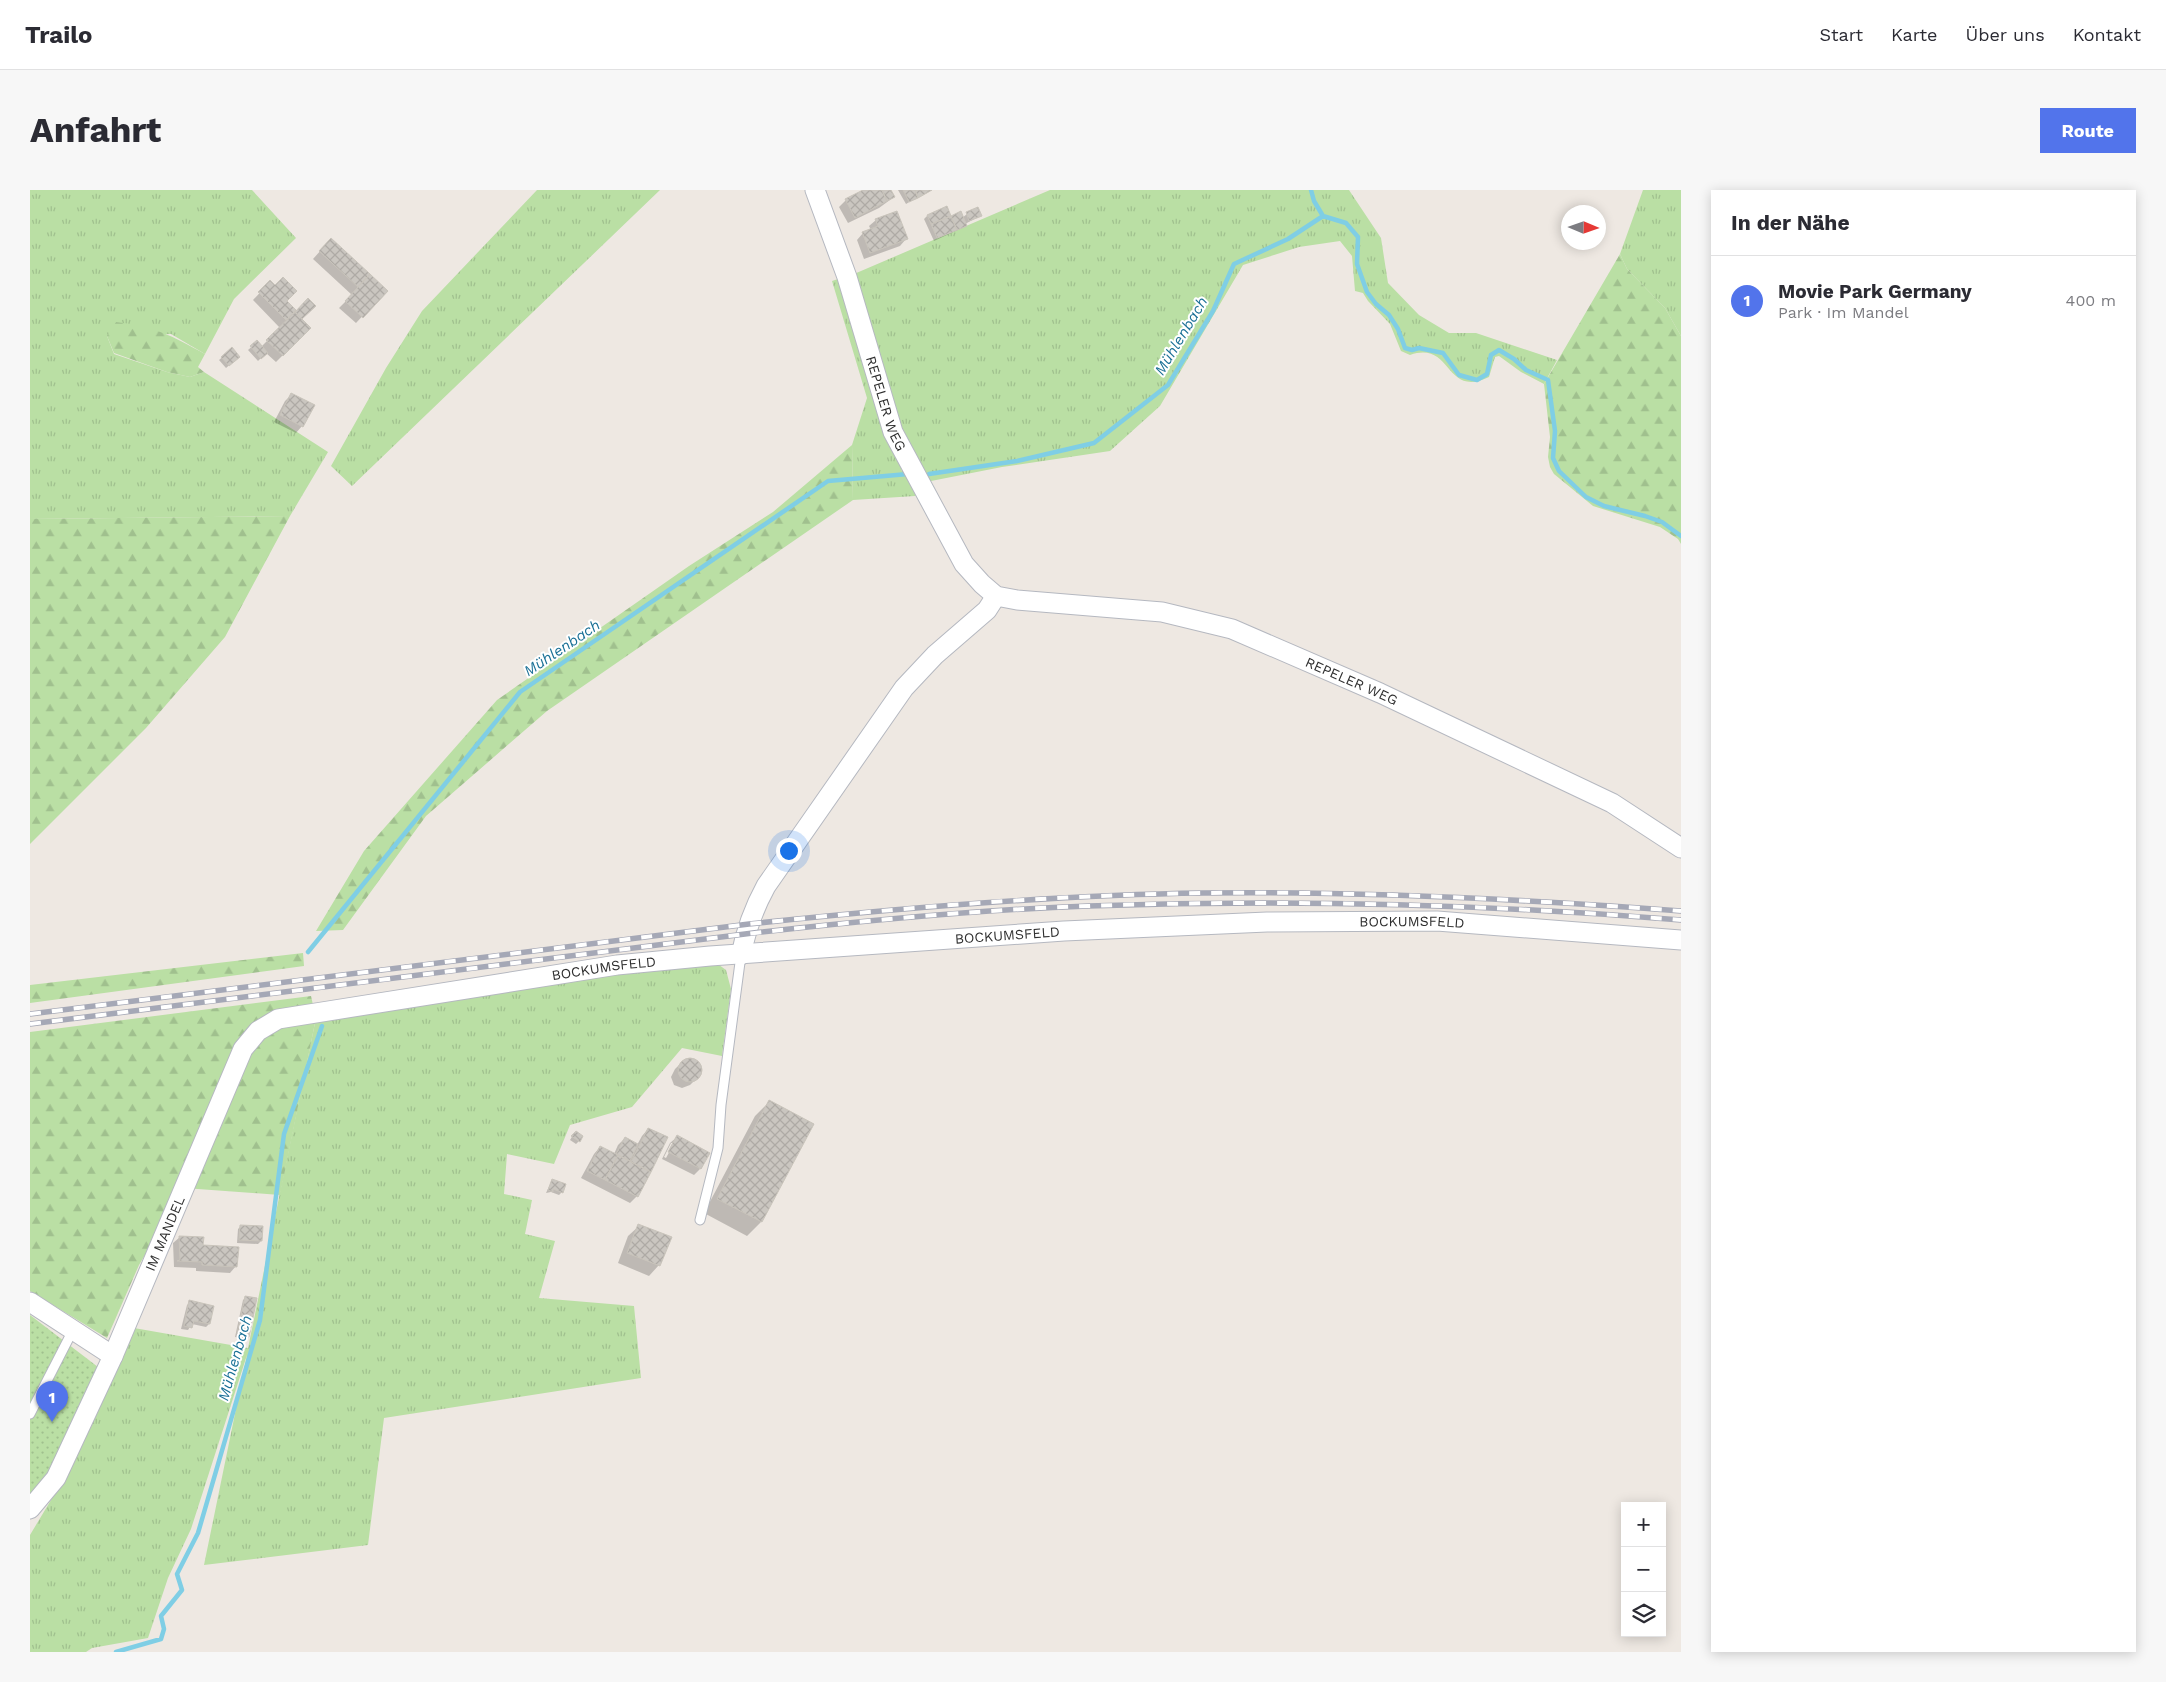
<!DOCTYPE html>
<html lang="de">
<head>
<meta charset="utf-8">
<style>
	:root { --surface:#fff; --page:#f7f7f7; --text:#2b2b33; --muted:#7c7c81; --line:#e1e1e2; --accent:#5274eb }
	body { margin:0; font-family:"Work Sans",sans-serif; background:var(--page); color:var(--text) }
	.controls { position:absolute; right:15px; bottom:15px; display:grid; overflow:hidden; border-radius:0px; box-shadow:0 2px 12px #0003 }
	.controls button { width:45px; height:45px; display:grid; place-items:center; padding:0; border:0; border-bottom:1px solid var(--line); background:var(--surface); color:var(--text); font:25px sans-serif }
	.compass { position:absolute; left:1531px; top:15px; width:45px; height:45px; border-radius:50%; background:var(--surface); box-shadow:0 2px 12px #0003; rotate:92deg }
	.you { position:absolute; left:758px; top:660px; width:18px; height:18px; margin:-12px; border:4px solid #fff; border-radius:50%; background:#1a73e8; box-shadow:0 0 0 8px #1a73e833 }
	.badge { display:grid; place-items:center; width:32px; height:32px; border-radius:50%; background:var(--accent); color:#fff; font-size:16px; font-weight:700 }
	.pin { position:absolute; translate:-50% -41px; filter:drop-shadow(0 1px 2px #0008) }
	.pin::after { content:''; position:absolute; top:26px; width:18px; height:15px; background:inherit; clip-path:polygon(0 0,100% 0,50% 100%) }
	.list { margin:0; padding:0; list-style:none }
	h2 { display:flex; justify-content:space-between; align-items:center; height:65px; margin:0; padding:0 20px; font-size:21px }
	h2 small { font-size:16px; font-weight:400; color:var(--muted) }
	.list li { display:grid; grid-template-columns:32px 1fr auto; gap:15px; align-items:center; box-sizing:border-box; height:90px; padding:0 20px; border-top:1px solid var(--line) }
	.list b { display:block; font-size:19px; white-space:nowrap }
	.list p { margin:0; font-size:16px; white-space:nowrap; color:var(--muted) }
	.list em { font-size:16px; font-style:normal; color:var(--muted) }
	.icon { flex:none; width:28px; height:28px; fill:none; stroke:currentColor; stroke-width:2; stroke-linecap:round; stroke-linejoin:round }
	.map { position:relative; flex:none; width:1651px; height:1462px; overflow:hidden; border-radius:0px }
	header { display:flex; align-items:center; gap:30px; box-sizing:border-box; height:70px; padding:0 25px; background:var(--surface); border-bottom:1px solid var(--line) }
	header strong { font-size:24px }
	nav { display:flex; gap:28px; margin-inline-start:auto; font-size:18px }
	.intro { display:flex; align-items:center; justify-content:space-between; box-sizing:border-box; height:120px; padding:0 30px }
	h1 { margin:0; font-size:35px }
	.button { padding:12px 22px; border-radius:0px; background:var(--accent); color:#fff; font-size:18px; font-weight:700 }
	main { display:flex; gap:30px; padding:0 30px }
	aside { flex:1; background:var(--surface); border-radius:0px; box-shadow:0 2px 12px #0003 }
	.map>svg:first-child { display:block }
	.grass { fill:url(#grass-tufts) }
	.forest { fill:url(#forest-firs) }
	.park { fill:url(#park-dots) }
	.shadow { fill:#0003; fill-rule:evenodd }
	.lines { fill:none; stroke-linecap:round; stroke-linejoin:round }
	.stream { stroke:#7fcee5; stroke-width:4.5 }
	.building { fill:url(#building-cross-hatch); stroke:#c9c4bb }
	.service-casing { stroke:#b5b8c0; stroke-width:11 }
	.minor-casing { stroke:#b5b8c0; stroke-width:21 }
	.service { stroke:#fff; stroke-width:9 }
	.minor { stroke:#fff; stroke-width:19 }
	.rail-casing { stroke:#a5a8b6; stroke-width:5.5 }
	.rail { stroke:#fff; stroke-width:4; stroke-dasharray:11; stroke-linecap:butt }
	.labels { text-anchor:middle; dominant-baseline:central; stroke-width:4; stroke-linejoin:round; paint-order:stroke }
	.street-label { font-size:14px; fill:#2e2e2e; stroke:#fff }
	.water-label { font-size:15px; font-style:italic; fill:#1a7096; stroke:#fff }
</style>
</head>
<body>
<header>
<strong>Trailo</strong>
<nav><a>Start</a><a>Karte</a><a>Über uns</a><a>Kontakt</a></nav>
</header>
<div class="intro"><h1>Anfahrt</h1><a class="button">Route</a></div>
<main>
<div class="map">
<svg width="1651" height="1462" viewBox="0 0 1651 1462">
	<defs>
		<pattern id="grass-tufts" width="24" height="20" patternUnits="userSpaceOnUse" patternTransform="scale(1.25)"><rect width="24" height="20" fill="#badfa4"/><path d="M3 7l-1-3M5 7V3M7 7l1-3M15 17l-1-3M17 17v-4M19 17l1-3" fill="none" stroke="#a0c08e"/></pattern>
		<pattern id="forest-firs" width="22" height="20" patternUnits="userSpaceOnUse" patternTransform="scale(1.25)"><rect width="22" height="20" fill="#badfa4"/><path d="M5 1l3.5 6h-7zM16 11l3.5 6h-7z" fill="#a0c08e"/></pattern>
		<pattern id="park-dots" width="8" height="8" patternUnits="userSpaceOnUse" patternTransform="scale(1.25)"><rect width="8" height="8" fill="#badfa4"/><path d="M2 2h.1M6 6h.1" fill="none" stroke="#a0c08e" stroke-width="1.8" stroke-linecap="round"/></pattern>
		<pattern id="building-cross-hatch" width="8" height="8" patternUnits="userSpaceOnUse" patternTransform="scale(1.25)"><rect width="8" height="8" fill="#cac6c0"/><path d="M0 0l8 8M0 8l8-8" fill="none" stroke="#aeaaa5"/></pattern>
	</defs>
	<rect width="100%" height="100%" fill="#eee8e2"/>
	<path class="grass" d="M0,0H222L266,48L204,109L175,164L141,144L77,146L84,164L137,182L160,187L174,182L298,262L260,326L0,329Z
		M507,0H630L322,296L301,276L356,178L392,121Z
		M1020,0H1319L1351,48L1358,93L1389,125L1419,143H1446L1527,170L1514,194L1491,182L1469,166L1465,167L1459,187C1414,209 1423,150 1380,165L1371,161L1360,134L1338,111L1333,103L1325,101L1322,66L1310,51L1269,57L1213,75L1130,216L1080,261L972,277L896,292L885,306L823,310L822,255L837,208L802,91L811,88L872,281L891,279L868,235L824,84Z
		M1613,0H1651V146L1635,118L1597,79L1590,64Z
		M685,772L696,780L701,799L692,866L652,858L602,917L540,935L524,974L477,964L474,1004L502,1010L495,1044L525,1051L509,1108L604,1116L611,1188L354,1228L338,1355L174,1375L217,1165L161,1339L138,1388L118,1448L62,1458L56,1462H0V1345L27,1300L104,1138L218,1158L286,828L492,795Z"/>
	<path class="forest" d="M1590,64L1597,79L1635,118L1651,146V354L1648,349L1630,337L1563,316L1524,284L1520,277L1518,267L1520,247L1514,194Z
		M86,132C125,137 141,145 175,164L168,177L174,182L160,187L137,182L84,163L77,146Z
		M822,255L823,310L517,521L396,626L313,740L286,741L334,661L467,510L659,376L743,322Z
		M260,326L195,447L116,538L0,654V329Z
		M273,763L274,776L0,813V795Z
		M281,806L286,828L250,1005L154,998L109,1075L77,1148L0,1101V842Z"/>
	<path class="park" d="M0,1125L68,1177L19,1287L0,1309Z"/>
	<path class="shadow" d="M836,0H860L864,7L849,18L818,33L809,17L816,10Z
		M868,0H900L876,14Z
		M937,24L950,26L935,34L932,38L904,51L894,29L897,26L932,28Z
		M846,30L876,49L870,56L834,69L827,50L833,43L841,40L839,36Z
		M301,49L356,101L326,133L309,118L322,105L283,69Z
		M240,92L280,138L246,172L236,163L228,171L218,160L227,152L232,156L250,138L223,110Z
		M202,159L209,167L196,178L189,170Z
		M262,204L272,236L266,243L244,232L255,211Z
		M660,869L668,872L670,880L667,888L660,895L652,898L644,895L641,887L645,879L652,872Z
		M739,912L782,935L731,1032L717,1046L674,1023L725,926Z
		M618,939L607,1006L600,1013L551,988L564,964L570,957L584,964L588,955L595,948L607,955L612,946Z
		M543,945L549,951L546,954L540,950Z
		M647,947L670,979L664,985L632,969L640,953ZM641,953H644L636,968L634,967Z
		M522,990L532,1002L529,1005L521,1002L516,1003Z
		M211,1036L231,1051L228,1054L207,1053L208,1039Z
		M609,1036L629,1075L619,1086L588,1073L598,1046Z
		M150,1047L172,1057L206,1076L200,1083L166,1081V1078L144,1077L143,1053Z
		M216,1107L217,1146L214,1149L205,1147L213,1110Z
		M160,1112L179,1134L176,1137L162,1134L158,1140L151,1139L157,1115Z"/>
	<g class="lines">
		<path class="stream" d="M1281,0L1284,11L1293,26L1316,33L1328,47L1327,74L1337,102L1346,114L1359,125L1368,139L1375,158L1382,160L1389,158L1413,163L1429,185L1447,190L1457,184L1461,165L1469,160L1484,169L1496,180L1518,190L1525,241L1523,268L1529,281L1556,307L1574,316L1615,326L1632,332L1651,346
			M899,284L987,271L1064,253L1138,195L1183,121L1204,74L1258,49L1293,26
			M278,762L490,502L798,291L878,284
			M86,1462L131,1449L134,1439L131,1426L152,1400L147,1384L168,1343L230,1130L254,944L292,836"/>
	</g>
	<path class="building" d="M833,0H852L857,11L825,28L815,9Z
		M852,0H861L865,7L857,11Z
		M873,0H885L888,8L879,12Z
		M885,0H902L888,8Z
		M917,16L921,26L901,34L897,25Z
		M948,17L952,26L939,31L936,22Z
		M867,21L878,49L840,63L832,42L848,36L845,29Z
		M931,21L937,36L927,40L921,26Z
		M921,26L927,40L907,48L901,34Z
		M301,48L340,84L328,97L289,61Z
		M340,84L358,101L333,128L315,111Z
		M253,87L267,101L257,111L266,120L256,130L228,102L240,90L245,95Z
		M278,108L286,116L272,129L265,122Z
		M265,122L281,138L253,166L236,150Z
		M227,150L238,163L231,169L220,156Z
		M202,157L210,167L199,176L191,167Z
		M261,203L285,215L273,237L250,225Z
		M648 880a12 12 0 1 1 24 0a12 12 0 1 1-24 0Z
		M739,910L784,934L732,1032L687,1009Z
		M618,938L638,947L621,982L601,972Z
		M546,941L553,946L550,952L541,946Z
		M647,945L680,963L671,979L638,962Z
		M595,947L608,954L600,971L586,964Z
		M570,956L588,965L575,990L557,981Z
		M588,965L621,982L608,1007L575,990Z
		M522,989L536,994L533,1003L523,999V1002L518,1000Z
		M608,1034L642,1047L630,1076L597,1063Z
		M210,1035L233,1036L232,1051L209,1050Z
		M149,1046L174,1047L173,1055L209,1057L207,1077L172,1075V1072L147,1071L150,1070Z
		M215,1106L227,1108L219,1147L207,1144Z
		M159,1110L184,1116L180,1134L164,1131L162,1138L154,1136Z"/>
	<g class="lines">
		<defs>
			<path id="service" d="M670,1030L688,958L691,915L711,765
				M0,1224L43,1140"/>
			<g id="minor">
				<path id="s1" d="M785,0L817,87L863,242L934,374L952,394L966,406L987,410L1132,422L1202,439L1350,503L1582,613L1651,658"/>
				<path d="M711,765C716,739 724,718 736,696L874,498L905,465L957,420L966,406"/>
				<path d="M0,1112L83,1166"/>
				<path id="s2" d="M0,1319L26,1288L83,1166L213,859L228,841L248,829L587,775L680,766L1034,741L1237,732L1407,731L1651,750"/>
			</g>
		</defs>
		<use href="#service" class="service-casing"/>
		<use href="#minor" class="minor-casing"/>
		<use href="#service" class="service"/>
		<use href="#minor" class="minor"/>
		<defs>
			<path id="rail" d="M0,824L719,734C869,718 1021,705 1173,703C1332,701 1492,709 1651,721
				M0,834L715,744C829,731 943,720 1058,716C1256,709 1454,714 1651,730"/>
		</defs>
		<use href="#rail" class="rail-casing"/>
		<use href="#rail" class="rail"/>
	</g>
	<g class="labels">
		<g class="street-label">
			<text stroke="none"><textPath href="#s1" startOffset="225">REPELER WEG</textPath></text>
			<text stroke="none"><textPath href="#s1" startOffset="819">REPELER WEG</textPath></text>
			<text stroke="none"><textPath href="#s2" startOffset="1695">BOCKUMSFELD</textPath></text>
			<text stroke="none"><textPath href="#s2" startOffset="1290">BOCKUMSFELD</textPath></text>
			<text stroke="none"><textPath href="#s2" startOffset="885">BOCKUMSFELD</textPath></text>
			<text stroke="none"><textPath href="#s2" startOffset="308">IM MANDEL</textPath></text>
		</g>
		<g class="water-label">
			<text transform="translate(1151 146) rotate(-59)">Mühlenbach</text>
			<text transform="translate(532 458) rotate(-34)">Mühlenbach</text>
			<text transform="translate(205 1168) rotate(-74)">Mühlenbach</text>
		</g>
	</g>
</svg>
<div class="controls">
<button>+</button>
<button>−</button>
<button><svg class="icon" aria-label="layers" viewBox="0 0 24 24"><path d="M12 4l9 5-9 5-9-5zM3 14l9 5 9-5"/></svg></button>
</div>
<svg class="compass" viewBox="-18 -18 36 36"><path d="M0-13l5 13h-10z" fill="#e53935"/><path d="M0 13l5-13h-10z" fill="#7c7c81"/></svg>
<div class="you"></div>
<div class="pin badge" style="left:22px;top:1232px">1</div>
</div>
<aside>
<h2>In der Nähe<small></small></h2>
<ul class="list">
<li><span class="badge">1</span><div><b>Movie Park Germany</b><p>Park · Im Mandel</p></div><em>400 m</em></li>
</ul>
</aside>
</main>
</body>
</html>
